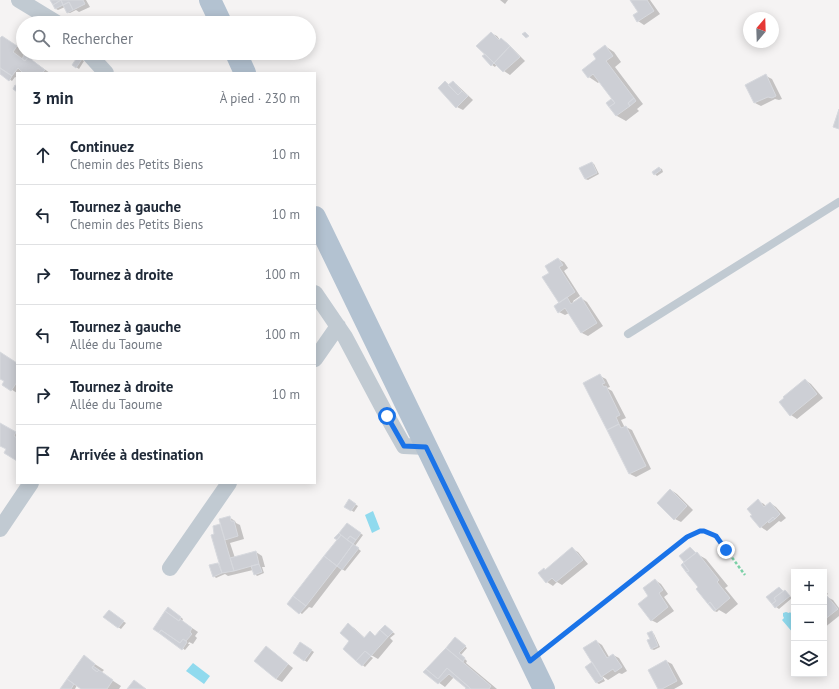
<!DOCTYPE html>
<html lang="fr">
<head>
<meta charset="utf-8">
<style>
	:root { --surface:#fff; --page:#f2f2f3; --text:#1f2937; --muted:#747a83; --line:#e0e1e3 }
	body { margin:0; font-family:"PT Sans",sans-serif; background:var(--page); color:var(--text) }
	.controls { position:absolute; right:12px; bottom:12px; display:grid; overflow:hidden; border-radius:0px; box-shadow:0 2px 10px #0003 }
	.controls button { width:36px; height:36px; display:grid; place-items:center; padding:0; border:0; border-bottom:1px solid var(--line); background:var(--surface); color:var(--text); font:20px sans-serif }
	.compass { position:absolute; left:743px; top:12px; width:36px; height:36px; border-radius:50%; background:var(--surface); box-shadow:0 2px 10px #0003; rotate:19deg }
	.stop { position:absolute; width:12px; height:12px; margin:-9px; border:3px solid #1a73e8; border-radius:50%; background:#fff }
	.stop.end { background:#1a73e8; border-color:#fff; box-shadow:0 1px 4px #0008 }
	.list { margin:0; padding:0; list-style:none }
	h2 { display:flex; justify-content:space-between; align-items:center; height:52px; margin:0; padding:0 16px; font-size:17px }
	h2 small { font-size:13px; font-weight:400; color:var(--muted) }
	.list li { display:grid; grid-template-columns:26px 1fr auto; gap:12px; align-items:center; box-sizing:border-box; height:60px; padding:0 16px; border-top:1px solid var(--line) }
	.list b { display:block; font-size:15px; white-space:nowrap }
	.list p { margin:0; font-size:13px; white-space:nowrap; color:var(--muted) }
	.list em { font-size:13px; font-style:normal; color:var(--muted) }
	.icon { flex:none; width:22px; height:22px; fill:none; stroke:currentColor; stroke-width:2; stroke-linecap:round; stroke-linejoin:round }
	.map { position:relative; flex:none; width:839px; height:689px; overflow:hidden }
	.search { position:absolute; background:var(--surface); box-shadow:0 2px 10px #0003; left:16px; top:16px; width:300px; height:44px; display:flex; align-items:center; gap:10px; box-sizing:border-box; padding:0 14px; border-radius:22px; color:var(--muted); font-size:15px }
	.panel { position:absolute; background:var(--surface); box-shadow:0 2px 10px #0003; left:16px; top:72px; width:300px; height:412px; border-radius:0px }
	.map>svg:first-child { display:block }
	.water { fill:#90daee }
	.shadow { fill:#0003 }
	.building { fill:#cdcfd5; stroke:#d7d9de }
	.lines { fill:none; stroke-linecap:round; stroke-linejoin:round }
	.path { stroke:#7ad0a6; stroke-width:2.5; stroke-dasharray:3 2; stroke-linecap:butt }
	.service { stroke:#c1cad2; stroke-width:8 }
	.minor { stroke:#c1cad2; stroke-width:16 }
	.primary { stroke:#b3c2d1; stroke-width:22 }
	.route { stroke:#1a73e8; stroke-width:5 }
</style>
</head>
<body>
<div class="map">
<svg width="839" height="689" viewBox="0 0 839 689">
	<rect width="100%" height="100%" fill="#f5f3f3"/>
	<path class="water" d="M373,511L380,529L372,533L365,515Z
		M786,612L789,613L790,612L794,617V634L782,620L784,618L783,616V613Z
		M193,663L210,676L204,684L186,671Z"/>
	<path class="shadow" d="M51,0H86L90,7L79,12L76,10L70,13L67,12L65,7L58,10L56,9Z
		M500,0H508L505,4Z
		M631,0H650L660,14L644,25L638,21L635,16L639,13Z
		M491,33L497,36L500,40L501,39L507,43L525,61L510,75L504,71L497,64L495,67L492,65L483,57L489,58Z
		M2,37L23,50V53H25L23,55L37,64L50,73H17V78L15,77L12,81L0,73V40Z
		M605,46L614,52L621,62L615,67L643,104L637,109L639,111L626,121L617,116L607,103L611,100L615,102L600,81L598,83L589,77Z
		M78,57L84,61L79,69L73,65Z
		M766,76L772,79L782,99L779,100L775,99L761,106L755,103L746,85Z
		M445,82L450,85L456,84L473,100L463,110L457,107Z
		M592,163L594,164L599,174L588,180L585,179Z
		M659,168L662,169L663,172L657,176L655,174Z
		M558,259L564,262L568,268L564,271L580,296L573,301L574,303L581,298L587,302L603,326L588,336L582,333L569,313L565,315L559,312L560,303L551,273Z
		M0,353L17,364V393L3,384L5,381L0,378Z
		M600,376L606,379L610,387L607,388L612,391L626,418L621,420L625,428L626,427L632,430L651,469L636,477L630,474L585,383Z
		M805,380L811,384L823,398L797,419L791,415L781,402Z
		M0,424L17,434V460L7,449L0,445Z
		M671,490L677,494L693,510L681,522L675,519Z
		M350,501L358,506L354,512L346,507Z
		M758,501L764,504L766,507L770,503L776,507L786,518L781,522L779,521L767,531L761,527L753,515Z
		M229,517L235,521L236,523L240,525L244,539L230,543L235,558L256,552L262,556L265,567H262L264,573L257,576L255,574L253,570L228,576L225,574L216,578L214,576L218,564L221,565L214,527L221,525Z
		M347,524L363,535L355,546L361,551L345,571L342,569L312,608L309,607L302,614L289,604L338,540L336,538Z
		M690,548L693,550L697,554L706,559L728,586L725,588L738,604L726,614L719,610L717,612L714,611L699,587L686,562L680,556Z
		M572,549L578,552L588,564L562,585L557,582L553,586L547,582L546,570Z
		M655,580L661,584L668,594L664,597L674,611L657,623L651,620L649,596Z
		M779,588L784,592L785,591L792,598L779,609L776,607L767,597Z
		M824,589L828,594L825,596L833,600L839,608V616L824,628Z
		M171,610L183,619L182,621L198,632L195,636L197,638L193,644L189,642L188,644H190L185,650L155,629Z
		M111,613L126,623L121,629L104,617Z
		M348,625L354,628L365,638L370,633L376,636L387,627L395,634L390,638L393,641L378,659L371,655L370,656L373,658L365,667L344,649L351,641Z
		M651,632L654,634L660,647L654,650L651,649Z
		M455,638L467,648L461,655L467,661L466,663L497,689H466L467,688L454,677L445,687L424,672Z
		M596,641L602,645L609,657L613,655L619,658L627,671L622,674L619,673L608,680L602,676L605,681L599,684L597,683Z
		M301,643L314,652L307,662L294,653Z
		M272,651L293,668L282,682L276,679Z
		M84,657L104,670L101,673L121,686L119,689H83L77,685L75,689H61Z
		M666,661L672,664L683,684L674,689H659L649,670Z"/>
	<path class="building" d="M50,0H83L85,4L73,10L69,2L63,5L61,0L53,5Z
		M61,0L63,5L55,9L53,5Z
		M630,0H647L654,11L637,22L633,15L638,12Z
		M69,2L73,10L67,13L63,5Z
		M491,32L499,40L501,38L510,46L494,63L476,46Z
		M525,32L529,36L526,38L522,34Z
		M2,36L17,46L13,52L25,61L28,57L45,70L42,73H23L18,68L12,76L0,68V38Z
		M605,45L613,56L606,61L634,98L628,103L630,106L616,116L609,107L615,103L593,74L588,78L582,70L596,59L593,54Z
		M510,46L520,57L503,72L494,63Z
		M485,54L494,63L491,66L482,56Z
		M24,55L28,57L25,61L22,59Z
		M78,56L82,59L76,68L72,65Z
		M0,68L12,76L9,81L0,74Z
		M766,74L776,96L772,98L768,97L754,103L745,85Z
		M445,81L458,95L462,91L468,96L456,108L438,88Z
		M453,81L462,91L458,95L448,85Z
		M15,85L17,86V92L13,89Z
		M634,98L636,101L630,106L628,103Z
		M611,99L615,103L609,107L606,103Z
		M839,109V129L833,127Z
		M592,162L597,173L585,179L579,168Z
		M659,167L661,170L654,175L652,172Z
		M558,258L563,265L559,267L575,292L559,303L542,277L549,273L545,266Z
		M567,297L571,304L581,297L597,323L581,333L565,308L558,313L554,306Z
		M0,352L17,363V382L11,391L2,385L4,381L0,379Z
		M600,374L605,383L602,384L604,387L606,386L620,415L616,417L619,424L607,430L583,383Z
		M805,379L817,394L790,416L779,402L784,398L783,397Z
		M0,423L16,432L14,436L17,438V461L4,453L6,449L0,446Z
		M619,424L621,428L626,426L646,466L629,474L607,430Z
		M670,489L687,506L674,520L657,503Z
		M349,499L356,504L351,511L344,507Z
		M758,499L764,507L770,502L780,514L775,519L773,517L760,528L750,516L752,515L747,509Z
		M230,516L231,521H234L238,536L225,540L219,519Z
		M773,517L775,519L769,523L768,522Z
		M347,523L361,533L356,540L350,536L347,540L339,533Z
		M220,524L234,571L222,573L211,535L214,534L213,526Z
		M339,533L341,535L337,540L334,538Z
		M341,535L353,544L337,566L324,556Z
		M350,536L356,540L353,544L347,540Z
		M353,544L359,548L342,570L337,566Z
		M572,547L583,560L556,582L552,578L546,583L538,573L544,568L545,570Z
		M690,547L696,553L684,562L679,556Z
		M256,551L259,564L234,571L230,558Z
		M697,552L719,580L717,582L730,598L716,610L710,602L708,604L696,589L698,587L686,572L689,571L683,563Z
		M324,556L337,566L306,606L293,596Z
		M218,563L222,573L213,577L209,565Z
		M683,563L689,571L686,572L681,565Z
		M259,564L262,572L254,575L251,566Z
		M655,579L663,590L659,593L668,607L651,621L638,604L648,596L643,588Z
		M779,587L783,591L774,598L776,601L772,604L766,597Z
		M785,590L790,596L775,608L772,604L776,601L774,598Z
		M293,596L306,606L299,614L287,604Z
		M827,596L838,609L824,620V598Z
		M710,602L716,610L714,611L708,604Z
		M168,607L181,617L179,621L165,611Z
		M109,610L124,621L118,628L103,617Z
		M165,611L179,621L180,619L192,628L190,632L192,634L186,641L183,639L180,643L161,630L159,633L153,629Z
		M348,623L364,638L370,631L375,636L380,630L388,637L371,656L365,651L356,661L343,649L349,641L340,633Z
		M385,625L393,632L388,637L380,630Z
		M161,630L180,643L183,639L187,642L182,650L159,633Z
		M652,631L658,646L651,649L647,640L650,639L647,633Z
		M455,637L466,646L459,653L465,658L463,662L446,648Z
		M596,640L607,658L613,654L622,667L615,672L613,669L601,677L583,648Z
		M300,642L312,650L304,661L293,653Z
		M266,646L288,664L276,679L254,661Z
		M446,648L491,686L489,689H470V688L447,668L438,679L426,669Z
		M365,651L371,656L362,666L356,661Z
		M84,655L95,664L92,668L97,672L99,670L113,680L107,689H81L67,679Z
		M666,660L677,681L662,689H658L648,670Z
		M592,662L603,679L596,683L585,667Z
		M93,666L99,670L97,672L92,668Z
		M447,668L470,688V689H465L466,688L449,674L438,684L423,672L426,669L438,679Z
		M67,679L74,684L71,689H60Z
		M134,680L146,689H127Z"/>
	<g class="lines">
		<path class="path" d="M544,649L687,537L700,531H704L716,536L745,575"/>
		<path class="service" d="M628,334L839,202"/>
		<path class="minor" d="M19,0L57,23
			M88,53L106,73
			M315,293L345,337L387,416L404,446L426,447
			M315,359L338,326
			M0,529L31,483
			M170,568L229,483"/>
		<path class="primary" d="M210,0L221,23
			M236,53L245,73
			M315,217L544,689"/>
	</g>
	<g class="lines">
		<path class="route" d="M387,416L404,446L426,447L530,661L687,537L700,531H704L716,536L726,550"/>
	</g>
</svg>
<div class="controls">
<button>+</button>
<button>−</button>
<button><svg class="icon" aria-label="layers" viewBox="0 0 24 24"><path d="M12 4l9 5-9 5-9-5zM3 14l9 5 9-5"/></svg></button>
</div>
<svg class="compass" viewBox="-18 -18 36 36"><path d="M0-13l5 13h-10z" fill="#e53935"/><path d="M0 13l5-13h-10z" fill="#747a83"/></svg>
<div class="stop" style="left:387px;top:416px"></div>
<div class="stop end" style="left:726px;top:550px"></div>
<div class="search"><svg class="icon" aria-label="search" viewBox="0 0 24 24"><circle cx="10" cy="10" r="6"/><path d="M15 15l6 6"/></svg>Rechercher</div>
<section class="panel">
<h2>3 min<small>À pied · 230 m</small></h2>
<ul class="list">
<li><svg class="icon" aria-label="ahead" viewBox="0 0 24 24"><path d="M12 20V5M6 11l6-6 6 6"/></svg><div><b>Continuez</b><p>Chemin des Petits Biens</p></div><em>10 m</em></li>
<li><svg class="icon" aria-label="left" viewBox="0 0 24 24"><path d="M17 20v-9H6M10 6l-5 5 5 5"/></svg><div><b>Tournez à gauche</b><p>Chemin des Petits Biens</p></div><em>10 m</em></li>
<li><svg class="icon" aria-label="right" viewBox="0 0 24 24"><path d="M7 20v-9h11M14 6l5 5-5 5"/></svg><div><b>Tournez à droite</b></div><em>100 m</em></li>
<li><svg class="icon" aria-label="left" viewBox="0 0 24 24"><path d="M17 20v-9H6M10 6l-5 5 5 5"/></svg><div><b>Tournez à gauche</b><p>Allée du Taoume</p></div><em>100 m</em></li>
<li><svg class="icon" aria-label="right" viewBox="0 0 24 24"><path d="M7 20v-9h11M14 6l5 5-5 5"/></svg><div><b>Tournez à droite</b><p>Allée du Taoume</p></div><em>10 m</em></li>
<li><svg class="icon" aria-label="arrive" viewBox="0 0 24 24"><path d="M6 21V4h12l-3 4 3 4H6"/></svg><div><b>Arrivée à destination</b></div></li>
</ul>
</section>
</div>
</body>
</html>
